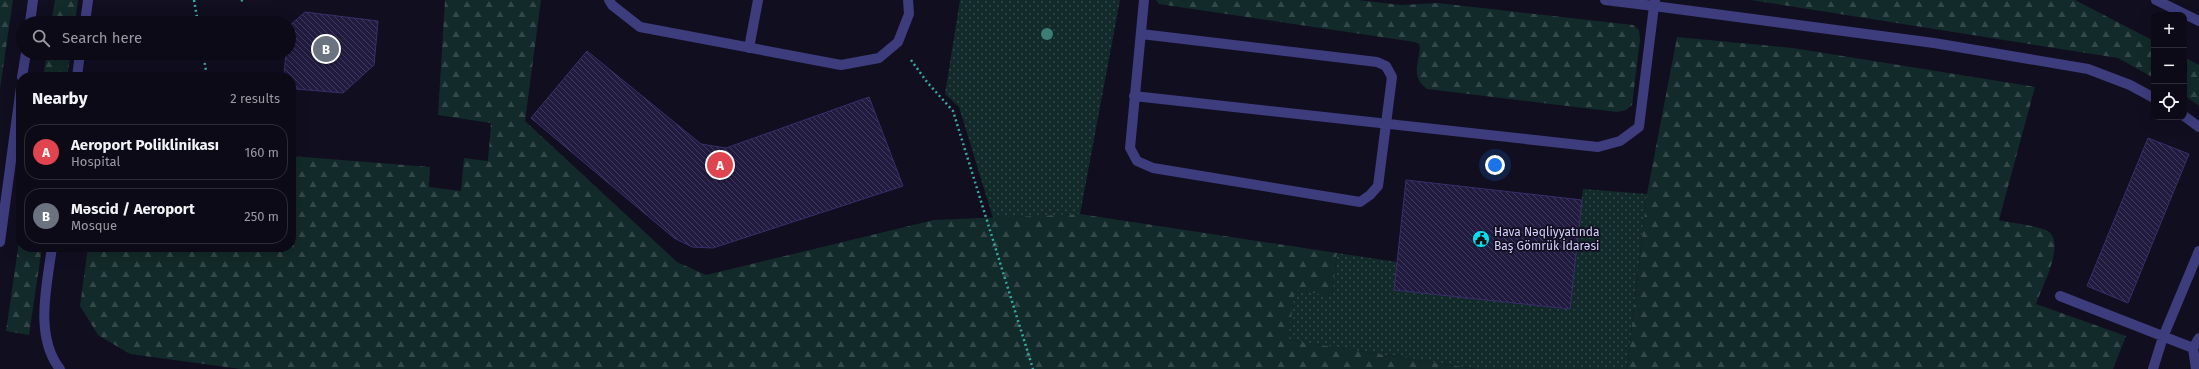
<!DOCTYPE html>
<html lang="en">
<head>
<meta charset="utf-8">
<style>
	:root { --surface:#0d0a18; --page:#161321; --text:#f1f3f6; --muted:#9a9aa2; --line:#2d2b37; --accent:#1a73e8 }
	body { margin:0; font-family:"Fira Sans",sans-serif; background:var(--page); color:var(--text) }
	.controls { position:absolute; right:12px; top:12px; display:grid; overflow:hidden; border-radius:8px; box-shadow:0 4px 16px #0002 }
	.controls button { width:36px; height:36px; display:grid; place-items:center; padding:0; border:0; border-bottom:1px solid var(--line); background:var(--surface); color:var(--text); font:20px sans-serif }
	.you { position:absolute; left:1495px; top:165px; width:14px; height:14px; margin:-10px; border:3px solid #fff; border-radius:50%; background:#1a73e8; box-shadow:0 0 0 6px #1a73e833 }
	.badge { display:grid; place-items:center; width:26px; height:26px; border-radius:50%; background:var(--accent); color:#fff; font-size:13px; font-weight:700 }
	.pin { position:absolute; translate:-50% -50%; border:2px solid #fff; box-shadow:0 1px 4px #0006 }
	.list { margin:0; padding:0; list-style:none }
	h2 { display:flex; justify-content:space-between; align-items:center; height:52px; margin:0; padding:0 16px; font-size:17px }
	h2 small { font-size:13px; font-weight:400; color:var(--muted) }
	.list li { display:grid; grid-template-columns:26px 1fr auto; gap:12px; align-items:center; box-sizing:border-box; height:56px; margin:0 8px 8px; padding:0 8px; border:1px solid var(--line); border-radius:16px }
	.list b { display:block; font-size:15px; white-space:nowrap }
	.list p { margin:0; font-size:13px; white-space:nowrap; color:var(--muted) }
	.list em { font-size:13px; font-style:normal; color:var(--muted) }
	.icon { flex:none; width:22px; height:22px; fill:none; stroke:currentColor; stroke-width:2; stroke-linecap:round; stroke-linejoin:round }
	.map { position:relative; flex:none; width:2199px; height:369px; overflow:hidden }
	.search { position:absolute; background:var(--surface); box-shadow:0 4px 16px #0002; left:16px; top:16px; width:280px; height:44px; display:flex; align-items:center; gap:10px; box-sizing:border-box; padding:0 14px; border-radius:22px; color:var(--muted); font-size:15px }
	.panel { position:absolute; background:var(--surface); box-shadow:0 4px 16px #0002; left:16px; top:72px; width:280px; height:180px; border-radius:16px }
	.map>svg:first-child { display:block }
	.grass { fill:url(#grass-dots) }
	.forest { fill:url(#forest-firs) }
	.building { fill:url(#building-back-hatch); stroke:#392e6b }
	.lines { fill:none; stroke-linecap:round; stroke-linejoin:round }
	.path { stroke:#34aca3; stroke-width:2.5; stroke-dasharray:2 3; stroke-linecap:butt }
	.service { stroke:#3d3c7d; stroke-width:10 }
	.tree { fill:#3c7d74 }
	.labels { text-anchor:middle; dominant-baseline:central; stroke-width:3.5; stroke-linejoin:round; paint-order:stroke }
	.poi-label { font-size:12px; fill:#d4d0fd; stroke:#110e20; text-anchor:start }
</style>
</head>
<body>
<div class="map">
<svg width="2199" height="369" viewBox="0 0 2199 369">
	<defs>
		<pattern id="grass-dots" width="8" height="8" patternUnits="userSpaceOnUse"><rect width="8" height="8" fill="#122a29"/><path d="M2 2h.1M6 6h.1" fill="none" stroke="#344849" stroke-width="1.8" stroke-linecap="round"/></pattern>
		<pattern id="forest-firs" width="22" height="20" patternUnits="userSpaceOnUse"><rect width="22" height="20" fill="#122a29"/><path d="M5 1l3.5 6h-7zM16 11l3.5 6h-7z" fill="#344849"/></pattern>
		<pattern id="building-back-hatch" width="6" height="6" patternUnits="userSpaceOnUse"><rect width="6" height="6" fill="#221b40"/><path d="M-1 5l2 2M0 0l6 6M5-1l2 2" fill="none" stroke="#413b5c"/></pattern>
	</defs>
	<rect width="100%" height="100%" fill="#110e20"/>
	<path class="grass" d="M960,0H1120L1080,214L993,218L959,107L945,94Z
		M1583,189L1647,194L1627,369H1476L1287,340L1295,289L1332,296L1337,253L1397,262L1394,290L1569,309Z"/>
	<path class="forest" d="M0,0H13L0,89Z
		M55,0H78L75,23H51Z
		M445,0H541L525,121L677,262L706,275L934,220L1080,214L1337,253L1332,296L1295,290L1288,340L1476,369H241L130,354L98,335L80,306L88,247H291V156L430,167L429,187L461,191L464,158L488,161L491,123L438,115Z
		M1156,0H1358L1401,5L1438,3L1633,25L1639,30L1640,40L1632,105L1626,110L1617,112L1427,89C1411,77 1418,65 1420,48L1419,44L1415,42L1159,4Z
		M1751,0H2075L2154,41V78L2118,58Z
		M1677,37L1793,48L2035,87L1999,220C2010,223 2040,226 2048,231C2066,244 2042,286 2036,304L2126,336L2113,369H1627L1647,194Z
		M47,53H71L67,77H43Z
		M2184,57L2199,65V106L2184,95Z
		M21,228V247H42L29,335L6,331Z"/>
	<path class="building" d="M305,12L378,21L374,65L343,93L296,89L291,82V77H286L284,74L286,53H289V26Z
		M587,51L701,144L726,148L869,97L903,186L713,248L692,247L674,238L531,118Z
		M2148,138L2189,154L2128,303L2087,286Z
		M1406,180L1582,200L1570,309L1394,290Z"/>
	<g class="lines">
		<path class="path" d="M194,0L198,23
			M241,0L245,2
			M203,53L207,77
			M911,60L927,82L953,111L1033,369"/>
		<path class="service" d="M609,0L612,5L640,27L841,65L879,58L898,42L909,14L908,0
			M1605,0L1654,6L1655,0
			M2156,0L2199,21
			M30,23L33,0
			M85,23L88,0
			M1141,34L1377,62L1386,66L1392,77L1378,186L1370,195L1360,202L1153,168L1137,161L1130,148L1144,0
			M749,48L758,0
			M22,77L26,53
			M77,77L80,53
			M1134,96L1598,147L1620,141L1639,127L1654,6L1934,43L2088,69L2130,85L2154,98
			M2184,116L2199,127
			M0,242L21,87
			M52,247C47,285 34,336 60,369
			M2060,296L2193,348
			M2153,369L2163,337L2199,251
			M2196,369L2193,348L2199,338"/>
	</g>
	<circle class="tree" cx="1047" cy="34" r="6"/>
	<defs>
		<symbol id="civic-disc" viewBox="-11 -11 22 22"><circle r="9.5" fill="#0cd9ec" stroke="#110e20"/><path d="M-.6-6.5H3V-4.5H.6V-3L4-1V1h2V6H-6V1h2V-1L-.6-3ZM-1.2 2.5V6h2.4V2.5Z" fill="#111"/></symbol>
	</defs>
	<g fill-rule="evenodd">
		<use href="#civic-disc" x="1471" y="229" width="20" height="20"/>
	</g>
	<g class="labels">
		<g class="poi-label">
			<text x="1494" y="232">Hava Nəqliyyatında<tspan x="1494" dy="14">Baş Gömrük İdarəsi</tspan></text>
		</g>
	</g>
</svg>
<div class="controls">
<button>+</button>
<button>−</button>
<button><svg class="icon" aria-label="locate" viewBox="0 0 24 24"><circle cx="12" cy="12" r="6"/><path d="M12 2v4M12 18v4M2 12h4M18 12h4"/></svg></button>
</div>
<div class="you"></div>
<div class="pin badge" style="left:720px;top:165px;background:#e0444e">A</div>
<div class="pin badge" style="left:326px;top:49px;background:#6b7280">B</div>
<div class="search"><svg class="icon" aria-label="search" viewBox="0 0 24 24"><circle cx="10" cy="10" r="6"/><path d="M15 15l6 6"/></svg>Search here</div>
<section class="panel">
<h2>Nearby<small>2 results</small></h2>
<ul class="list">
<li><span class="badge" style="background:#e0444e">A</span><div><b>Aeroport Poliklinikası</b><p>Hospital</p></div><em>160 m</em></li>
<li><span class="badge" style="background:#6b7280">B</span><div><b>Məscid / Aeroport</b><p>Mosque</p></div><em>250 m</em></li>
</ul>
</section>
</div>
</body>
</html>
